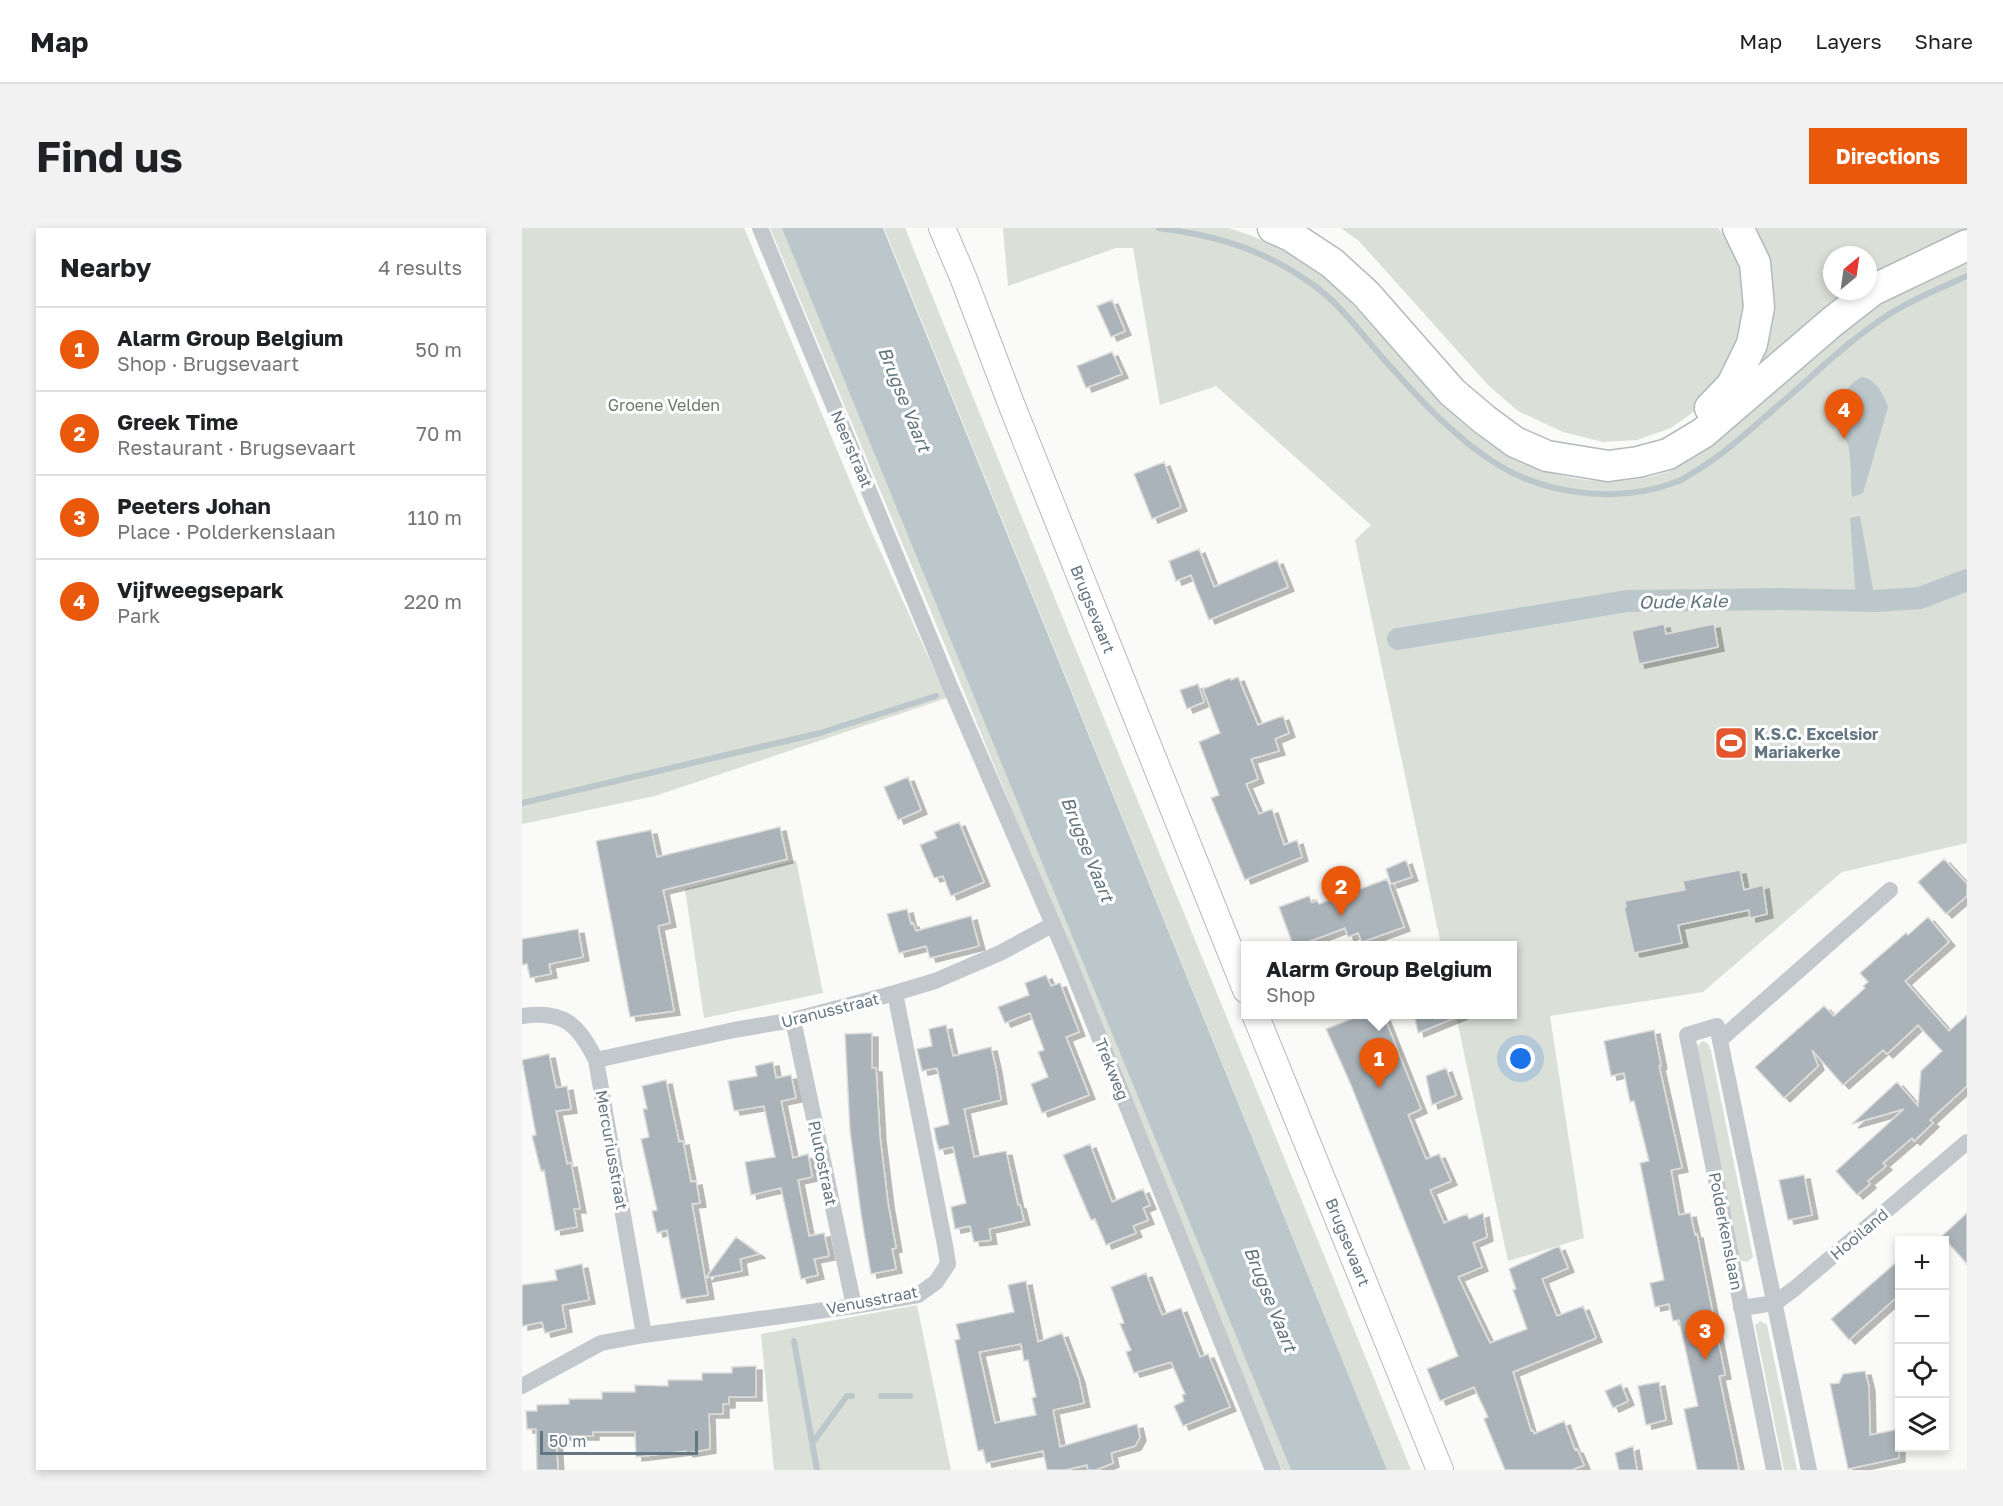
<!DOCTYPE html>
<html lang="en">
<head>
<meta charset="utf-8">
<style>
	:root { --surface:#fff; --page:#f2f2f2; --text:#202124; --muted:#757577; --line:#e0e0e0; --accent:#ea580c }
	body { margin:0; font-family:"Golos Text",sans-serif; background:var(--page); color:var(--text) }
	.controls { position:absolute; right:18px; bottom:18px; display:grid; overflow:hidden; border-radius:0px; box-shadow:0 3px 9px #0003 }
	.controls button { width:54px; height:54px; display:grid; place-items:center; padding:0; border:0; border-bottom:2px solid var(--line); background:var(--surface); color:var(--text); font:30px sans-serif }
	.compass { position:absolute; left:1301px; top:18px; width:54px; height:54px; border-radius:50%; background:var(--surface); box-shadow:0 3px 9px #0003; rotate:29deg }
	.scale { position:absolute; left:18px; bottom:15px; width:158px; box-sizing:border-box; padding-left:6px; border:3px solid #657683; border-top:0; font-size:16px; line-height:21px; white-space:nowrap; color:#657683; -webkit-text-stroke:4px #fff; paint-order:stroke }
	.you { position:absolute; left:999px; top:831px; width:21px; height:21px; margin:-15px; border:4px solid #fff; border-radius:50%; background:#1a73e8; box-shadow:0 0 0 9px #1a73e833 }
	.badge { display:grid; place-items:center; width:39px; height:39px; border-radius:50%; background:var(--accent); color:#fff; font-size:20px; font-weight:700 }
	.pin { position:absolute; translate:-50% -50px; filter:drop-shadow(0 2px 3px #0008) }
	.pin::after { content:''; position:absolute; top:32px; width:21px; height:18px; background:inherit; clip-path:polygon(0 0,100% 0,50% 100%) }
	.popup { position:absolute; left:719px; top:713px; width:276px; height:78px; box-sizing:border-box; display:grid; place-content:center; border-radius:0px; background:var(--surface); filter:drop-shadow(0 2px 4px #0005); font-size:20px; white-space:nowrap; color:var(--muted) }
	.popup b { font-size:22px; color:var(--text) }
	.popup::after { content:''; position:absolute; left:50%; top:100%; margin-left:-12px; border:12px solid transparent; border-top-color:var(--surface) }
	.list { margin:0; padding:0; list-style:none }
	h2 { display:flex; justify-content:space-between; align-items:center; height:78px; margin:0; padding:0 24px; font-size:26px }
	h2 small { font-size:20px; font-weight:400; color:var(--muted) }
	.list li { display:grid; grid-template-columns:39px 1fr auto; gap:18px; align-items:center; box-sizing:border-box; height:84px; padding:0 24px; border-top:2px solid var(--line) }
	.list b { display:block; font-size:22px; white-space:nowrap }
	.list p { margin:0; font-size:20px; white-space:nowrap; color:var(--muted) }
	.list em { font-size:20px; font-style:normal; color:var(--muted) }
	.icon { flex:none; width:33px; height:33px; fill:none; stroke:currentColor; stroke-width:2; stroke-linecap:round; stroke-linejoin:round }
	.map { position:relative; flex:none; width:1445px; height:1242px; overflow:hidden; border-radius:0px }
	header { display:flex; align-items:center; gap:36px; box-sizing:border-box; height:84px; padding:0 30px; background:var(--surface); border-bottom:2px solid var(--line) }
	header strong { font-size:28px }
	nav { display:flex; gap:33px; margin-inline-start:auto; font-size:21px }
	.intro { display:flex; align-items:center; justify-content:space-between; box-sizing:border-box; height:144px; padding:0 36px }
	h1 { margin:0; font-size:42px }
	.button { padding:15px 27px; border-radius:0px; background:var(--accent); color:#fff; font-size:21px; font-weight:700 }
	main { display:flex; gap:36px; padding:0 36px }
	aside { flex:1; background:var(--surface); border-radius:0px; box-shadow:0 3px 9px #0003 }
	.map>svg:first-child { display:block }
	.green { fill:#dadfd7 }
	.water { fill:#bbc7cb }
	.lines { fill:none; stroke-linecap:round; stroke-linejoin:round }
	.stream { stroke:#bbc7cb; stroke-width:6 }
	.canal { stroke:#bbc7cb; stroke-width:22 }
	.building { fill:#aab3b9; stroke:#dcdcda; stroke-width:1.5; fill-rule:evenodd; filter:url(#shadow) }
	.primary-casing { stroke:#b5babe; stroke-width:28 }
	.highway-casing { stroke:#b4b9bd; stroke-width:33 }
	.street { stroke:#c3c8cc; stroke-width:16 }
	.primary { stroke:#fff; stroke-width:26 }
	.highway { stroke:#fff; stroke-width:30 }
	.labels { text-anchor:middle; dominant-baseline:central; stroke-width:6; stroke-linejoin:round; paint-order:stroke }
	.park-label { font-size:16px; fill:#687a64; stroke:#fff }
	.street-label { font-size:16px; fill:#657683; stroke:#fff }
	.poi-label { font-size:16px; font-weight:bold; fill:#657683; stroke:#fff; text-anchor:start }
	.water-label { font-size:18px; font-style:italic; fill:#60757c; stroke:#fff }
</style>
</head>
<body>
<header>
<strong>Map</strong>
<nav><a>Map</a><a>Layers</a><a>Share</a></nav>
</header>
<div class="intro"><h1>Find us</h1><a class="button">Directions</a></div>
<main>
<aside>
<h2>Nearby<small>4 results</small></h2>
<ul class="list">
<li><span class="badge">1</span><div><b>Alarm Group Belgium</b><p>Shop · Brugsevaart</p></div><em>50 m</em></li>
<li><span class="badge">2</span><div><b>Greek Time</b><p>Restaurant · Brugsevaart</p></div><em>70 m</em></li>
<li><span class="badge">3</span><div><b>Peeters Johan</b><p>Place · Polderkenslaan</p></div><em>110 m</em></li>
<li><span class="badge">4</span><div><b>Vijfweegsepark</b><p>Park</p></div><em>220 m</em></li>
</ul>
</aside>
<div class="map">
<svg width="1445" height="1242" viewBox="0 0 1445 1242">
	<defs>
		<filter id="shadow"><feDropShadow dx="6" dy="4" stdDeviation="0" flood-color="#0004"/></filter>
	</defs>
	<rect width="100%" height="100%" fill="#fafaf8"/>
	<path class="green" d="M0,0H222L346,296L425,470L133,568L0,596Z
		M248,0H261L769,1242H760L425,422Z
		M362,0H383C549,415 722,827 889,1242H865Z
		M481,0H706C740,10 775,26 802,49C888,124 939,238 1065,252C1092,255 1129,252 1154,240C1183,226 1206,204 1230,183C1254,162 1278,142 1303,121C1321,106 1339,89 1359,76C1385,59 1417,47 1445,35V615L1320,644L1181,764L1028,788L1062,1010L986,1033L934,787L990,786V718L919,717L833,312L849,297L694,158L638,177L611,20H594L486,58Z
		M819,0H1196L1205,11L1221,50V87L1218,110L1210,134L1177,180L1149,200L1115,212L1081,214L1041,204L996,183L967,158L837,13Z
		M1230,0H1445V13L1346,60V27H1310V63H1341L1223,159Z
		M274,632L301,765L182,790L163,661Z
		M1181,813L1186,816L1189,823L1231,1029L1225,1034L1217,1032L1174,819Z
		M395,1077L429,1242H252L239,1106Z
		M1239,1093L1245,1097L1275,1242H1262L1233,1097Z"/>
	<path class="water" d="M260,0H361L865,1242H769Z
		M1340,149C1354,151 1362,167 1366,179L1341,265L1330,269C1329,258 1329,225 1326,217C1324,211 1318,207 1316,201C1310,183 1323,156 1340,149Z
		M1338,288L1353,373L1334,372L1328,290Z"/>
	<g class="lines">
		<path class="stream" d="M637,0C696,8 741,21 790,56C820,77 842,110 867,137C900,174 935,212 978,238C1030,269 1101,275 1157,253C1163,250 1168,246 1174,243C1207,223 1235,195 1265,170C1297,142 1330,110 1366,87C1390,71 1419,60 1445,48
			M0,575L298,505L414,468
			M272,1113L295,1242
			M359,1168H388
			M291,1214L325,1168H330"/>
		<path class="canal" d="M876,411L1105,373L1261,371L1353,373L1398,370L1445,352"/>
	</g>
	<path class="building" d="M590,72L603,103L589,109L575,78Z
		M590,124L600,146L564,160L555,138Z
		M642,234L659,279L630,291L612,246Z
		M677,321L692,359L755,332L766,359L687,392L669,347L654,353L647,333Z
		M1142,396L1144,406L1192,396L1196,419L1117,436L1110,403Z
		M716,449L736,497L761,488L767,505L753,511L757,523L729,531L736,551L724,556L737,586L750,581L762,617L775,612L780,629L723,652L689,570L697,567L677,514L698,505L681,461L708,450L709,452Z
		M676,456L682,474L665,481L658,462Z
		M386,549L399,582L376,592L362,559Z
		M437,594L462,654L429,668L421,648L412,650L398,617L415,610L412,604Z
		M258,599L265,631L141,662L148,695L136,698L152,783L108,789L74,613L129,602L135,629Z
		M1422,631L1445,656V668L1424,686L1396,654Z
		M884,632L890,649L869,656L864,641Z
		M1218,642L1222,662L1241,657L1245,686L1228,690L1227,682L1156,697L1160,715L1112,725L1102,679H1104L1103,673L1163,662L1161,653Z
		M865,651L882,699L840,714L836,705L826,709L823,700L778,717H771L757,679L787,668L790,675L795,672L797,676Z
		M385,681L389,696L391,695L394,703L449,688L457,718L408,730L404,718L377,725L365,686Z
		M1406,689L1427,714L1383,753L1427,803L1445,787V858L1408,892L1411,895L1392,913L1390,910L1361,935L1364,938L1346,953L1348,956L1335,967L1314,943L1382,881L1330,896L1375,854L1396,878L1399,843L1420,823L1396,797L1365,826L1361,822L1321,857L1290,822L1296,838L1262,870L1233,839L1302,778L1312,788L1343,760L1341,758L1346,754L1338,745L1384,705L1386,707Z
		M56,701L61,729L27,736L29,746L8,750L5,736L0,737V711Z
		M524,747L529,758L538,755L557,804L544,809L567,867L520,885L509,856L526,849L516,824L522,822L508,785L483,795L476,779L507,767L503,755Z
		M842,786H861L899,881L886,887L904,931L917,926L929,953L908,962L922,995L945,986L947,991L961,985L965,1009L951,1015L960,1039L936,1049L968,1115L1005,1101L991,1062L994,1061L987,1041L1037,1018L1046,1040L1020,1051L1035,1088L1061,1078L1074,1110L991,1144L1009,1203L1011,1202L1012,1206L1042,1193L1053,1222L1055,1221L1062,1237L1050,1242H983L962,1191L966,1189L952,1159L918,1173L905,1141L936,1128L829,857L804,801Z
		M892,786H940V787L896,805Z
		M424,797L431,828L469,819L474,841L479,872L442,881L452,929L484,923L496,977H498L502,993L467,1001L469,1012L452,1014L448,998L433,1001L429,979L444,975L431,919L417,922L414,911L412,900L427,896L419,857L415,840L400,843L395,821L410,818L407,801Z
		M1132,802L1139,837L1137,838L1160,940L1149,942L1157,987L1168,985L1173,1007L1175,1006L1203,1147L1197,1148L1217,1242H1175L1162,1181L1176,1178L1157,1092L1151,1093L1147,1076L1133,1079L1128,1055L1142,1052L1118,935L1127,933L1112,873L1108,874L1102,845L1089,848L1082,813Z
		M350,805V840H354L358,909L366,975L374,1020L370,1021L374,1041L349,1046L339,986L328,903L323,806Z
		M27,826L34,860L45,858L49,881L34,883L45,936L49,935L58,981H52L55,999L33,1003L22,942L19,943L10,908L14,907L0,832Z
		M251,834L254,850L269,847L274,870L259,873L271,930L286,926L288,937L290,949L276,952L287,1008L302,1005L307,1028L292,1031L296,1047L279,1051L259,960L229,967L223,934L253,929L242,878L212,883L206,853L235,848L233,838Z
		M924,840L934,867L910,877L904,848Z
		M144,852L157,914L161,913L169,954L174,953L178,975L170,976L186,1067L159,1071L145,1002L135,1005L130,983L135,982L119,911L127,909L121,881H125L120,858Z
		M568,916L590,974L621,961L628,977L621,980L626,992L611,998L614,1005L584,1017L573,991L569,992L541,927Z
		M1282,947L1290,987L1266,992L1257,952Z
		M1445,985V1036L1420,1008Z
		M214,1009L237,1026L218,1031L220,1043L184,1050Z
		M1377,1032V1067L1327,1112L1309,1091Z
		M60,1036L67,1072L40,1077L44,1100L23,1105L20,1094L0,1098V1057L35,1052L33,1042Z
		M624,1045L640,1087L659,1080L678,1129L686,1126L708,1179L661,1198L652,1178L662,1173L660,1167L663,1166L649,1134L612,1145L604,1124L609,1122L598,1096L602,1095L589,1059Z
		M504,1053L516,1114L540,1105L557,1151L562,1175L531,1182L538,1219L615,1196L618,1209L613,1218L589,1225L591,1235L574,1242H566L565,1237L543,1242H525L521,1223L464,1235L461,1222L456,1223L433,1112L438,1111L434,1096L492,1084L486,1057ZM499,1116L502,1133L506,1132L514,1169L510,1170L514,1187L473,1195L457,1124Z
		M234,1138V1169H207V1176H201V1186H187L188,1221L165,1225L164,1223L114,1229L113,1204H71V1208H34L36,1242H15L14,1201H5L4,1183H15V1177L47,1176V1171H80V1164H113V1157L146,1158V1152H180V1145H210V1139Z
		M1343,1143L1347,1159L1348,1207L1377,1201V1230L1326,1241L1308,1156L1317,1155L1321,1146Z
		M1137,1154L1144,1192L1124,1197L1116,1158Z
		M1099,1156L1106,1173L1091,1180L1083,1163Z
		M1111,1218L1115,1242H1097L1093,1225Z"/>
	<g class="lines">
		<defs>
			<path id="primary" d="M420,0L441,49L490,178L724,762
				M733,786L918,1242"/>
			<path id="highway" d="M751,0L769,8L810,35L844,66L930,164L963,192L993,214L1025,228L1086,238L1116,234L1146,226L1181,205L1310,94L1351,62L1445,17
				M1188,180L1210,157L1230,116L1237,79L1233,35L1216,0"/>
		</defs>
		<use href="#primary" class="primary-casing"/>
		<use href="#highway" class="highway-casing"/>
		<path class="street" d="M238,0L427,456L543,724L751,1242
			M0,788C42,782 56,796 74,832L122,1107
			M271,792L332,1078
			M1199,811L1368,662
			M74,832L212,802L271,792L373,765L413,753L478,725L530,697
			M1219,1080L1253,1075L1272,1061L1445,914
			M0,1158L79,1115L122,1107L332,1078L396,1067L414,1054L426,1036L423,1017L373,765
			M1252,1242L1165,807L1195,798L1287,1242"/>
		<use href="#primary" class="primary"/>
		<use href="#highway" class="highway"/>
	</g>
	<defs>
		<symbol id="stadium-square" viewBox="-11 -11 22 22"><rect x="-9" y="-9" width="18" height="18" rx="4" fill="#e4572e" stroke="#fff"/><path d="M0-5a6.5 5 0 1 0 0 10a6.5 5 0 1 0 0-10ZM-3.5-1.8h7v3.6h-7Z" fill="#fff"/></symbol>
	</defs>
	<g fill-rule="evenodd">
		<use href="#stadium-square" x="1190" y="496" width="38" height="38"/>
	</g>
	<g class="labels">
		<g class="park-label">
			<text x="142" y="177">Groene Velden</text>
		</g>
		<g class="street-label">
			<text transform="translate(330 221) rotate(67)">Neerstraat</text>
			<text transform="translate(571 381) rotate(68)">Brugsevaart</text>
			<text transform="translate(308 782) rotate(-14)">Uranusstraat</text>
			<text transform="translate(590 841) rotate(68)">Trekweg</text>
			<text transform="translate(90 922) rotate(80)">Mercuriusstraat</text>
			<text transform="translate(301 935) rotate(78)">Plutostraat</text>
			<text transform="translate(1204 1003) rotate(79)">Polderkenslaan</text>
			<text transform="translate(1337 1006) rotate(-40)">Hooiland</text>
			<text transform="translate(826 1014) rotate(68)">Brugsevaart</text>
			<text transform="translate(350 1072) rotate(-11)">Venusstraat</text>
		</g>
		<g class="poi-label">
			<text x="1232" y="506">K.S.C. Excelsior<tspan x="1232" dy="18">Mariakerke</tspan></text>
		</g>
		<g class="water-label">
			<text transform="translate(383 171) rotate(68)">Brugse Vaart</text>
			<text transform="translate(1161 373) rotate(-1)">Oude Kale</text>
			<text transform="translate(566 621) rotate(68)">Brugse Vaart</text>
			<text transform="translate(749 1071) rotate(68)">Brugse Vaart</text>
		</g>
	</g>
</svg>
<div class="controls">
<button>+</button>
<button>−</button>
<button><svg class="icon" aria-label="locate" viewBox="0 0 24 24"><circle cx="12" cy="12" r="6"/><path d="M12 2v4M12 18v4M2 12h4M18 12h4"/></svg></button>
<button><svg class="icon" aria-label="layers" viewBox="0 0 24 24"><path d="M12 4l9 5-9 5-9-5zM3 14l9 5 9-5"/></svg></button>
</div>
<svg class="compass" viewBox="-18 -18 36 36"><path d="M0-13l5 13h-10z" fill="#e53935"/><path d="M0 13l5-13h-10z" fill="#757577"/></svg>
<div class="scale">50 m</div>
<div class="you"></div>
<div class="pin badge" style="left:857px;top:860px">1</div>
<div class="popup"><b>Alarm Group Belgium</b>Shop</div>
<div class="pin badge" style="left:819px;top:688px">2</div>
<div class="pin badge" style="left:1183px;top:1132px">3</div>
<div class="pin badge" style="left:1322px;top:211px">4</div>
</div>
</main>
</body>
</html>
